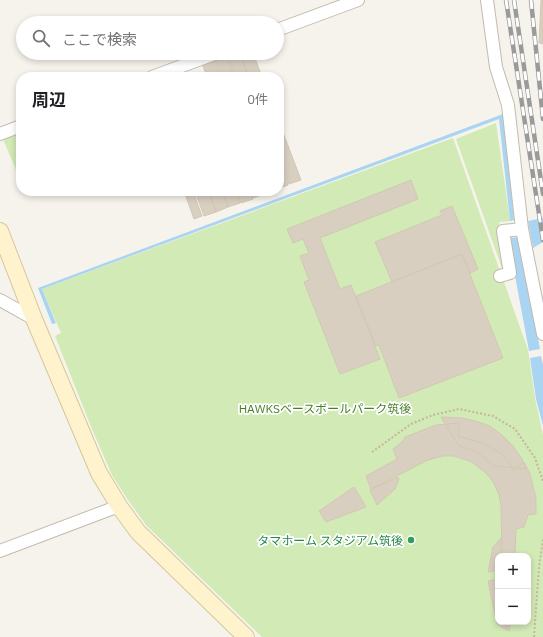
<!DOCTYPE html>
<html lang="ja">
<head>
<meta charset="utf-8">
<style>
	:root { --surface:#fff; --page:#f2f2f2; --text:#202124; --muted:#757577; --line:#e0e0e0 }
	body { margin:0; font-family:"IBM Plex Sans","Noto Sans JP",sans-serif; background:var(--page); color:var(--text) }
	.controls { position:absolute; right:12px; bottom:12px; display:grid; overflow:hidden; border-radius:8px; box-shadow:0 2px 6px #0003 }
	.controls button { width:36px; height:36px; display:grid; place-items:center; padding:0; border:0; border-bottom:1px solid var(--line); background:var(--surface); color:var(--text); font:20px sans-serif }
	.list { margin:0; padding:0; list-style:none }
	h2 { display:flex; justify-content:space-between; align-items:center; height:52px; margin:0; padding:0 16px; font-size:17px }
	h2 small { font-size:13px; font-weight:400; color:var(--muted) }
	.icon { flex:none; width:22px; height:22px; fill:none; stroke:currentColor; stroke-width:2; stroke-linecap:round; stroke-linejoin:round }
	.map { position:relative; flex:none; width:543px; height:637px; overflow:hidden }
	.search { position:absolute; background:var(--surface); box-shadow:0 2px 6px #0003; left:16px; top:16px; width:268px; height:44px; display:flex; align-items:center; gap:10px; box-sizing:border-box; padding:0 14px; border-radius:22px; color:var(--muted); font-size:15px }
	.panel { position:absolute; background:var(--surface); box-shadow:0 2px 6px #0003; left:16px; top:72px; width:268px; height:124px; border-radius:16px }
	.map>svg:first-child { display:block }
	.green { fill:#d2eab5; fill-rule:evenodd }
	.water { fill:#a9d4f2 }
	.building { fill:#d8cfc1; stroke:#d3c7b4 }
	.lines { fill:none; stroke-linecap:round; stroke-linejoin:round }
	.street-casing { stroke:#c2bbae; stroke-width:14 }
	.secondary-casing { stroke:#d6c79b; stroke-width:18 }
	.path { stroke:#c4b79f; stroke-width:2; stroke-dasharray:2 2; stroke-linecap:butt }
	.street { stroke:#fff; stroke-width:12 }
	.secondary { stroke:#fff3cd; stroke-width:16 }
	.rail-casing { stroke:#9a9a9a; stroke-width:4.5 }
	.rail { stroke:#fff; stroke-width:3; stroke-dasharray:9; stroke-linecap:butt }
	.leisure-dot { fill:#2e9e5b; stroke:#fff; stroke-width:1.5 }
	.labels { text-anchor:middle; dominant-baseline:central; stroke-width:3.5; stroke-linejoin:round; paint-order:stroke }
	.park-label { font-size:12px; fill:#4a7f2a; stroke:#fff }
	.leisure-label { font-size:12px; fill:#27864d; stroke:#fff; text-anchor:end }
</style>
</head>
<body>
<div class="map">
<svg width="543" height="637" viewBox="0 0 543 637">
	<rect width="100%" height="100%" fill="#f6f3ec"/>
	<path class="green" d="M496,123L510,221L499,222L506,269L503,271L456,139Z
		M18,134L21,142V182L3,139Z
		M453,138L528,350L535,398L543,435V637H262L146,525L128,500L112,475L92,429L55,336L61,333L42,289ZM498,556H528V622H498Z"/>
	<path class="water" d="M503,114L514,220L510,221L499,119L42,289L56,323L52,324L38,288Z
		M543,218V242L533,248L528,221Z
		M520,237L540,349L529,351L508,238Z
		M541,356L543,365V426L536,399L530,358Z"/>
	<path class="building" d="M541,0H543V44L539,43Z
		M229,53H240L248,77H235L227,54Z
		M240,53H253L262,77H249Z
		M226,54L234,77H221L214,58Z
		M213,59L220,77H207L202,63Z
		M279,122L301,180L289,184L279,157Z
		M279,160L288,185L279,188Z
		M411,180L418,199L320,238L340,289L351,285L380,359L340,374L304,282L309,280L300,256L309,253L303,239L293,243L287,229Z
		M184,191H193L202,216L194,219Z
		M195,191H208L216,212L204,216Z
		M209,191H222L228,207L216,212Z
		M223,191H236L240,203L228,207Z
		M237,191H250L253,199L241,203Z
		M250,191H263L265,194L253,198Z
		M452,206L478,269L470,273L462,254L392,282L375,242L442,215L440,211Z
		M462,254L503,358L399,398L379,345L376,346L356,296Z
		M441,417L462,418L475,421L490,426L503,436L513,446L522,459L526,469L494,466L476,451L459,446Z
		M459,423L458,436L485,444L500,453L509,462L513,470L524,462L530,474L536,498V514L528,515L524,527L516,529L515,556H502L501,505L499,495L494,483L487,474L472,462L454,456H443L428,460L371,489L366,476L397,459L393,449L402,442L405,437L436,425Z
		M398,477L399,479L395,489L377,505L370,490Z
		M354,487L366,507L326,522L319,511Z
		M501,538V556H498V570L488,572L493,547Z
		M498,579V622H511L509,631L497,624L488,581Z"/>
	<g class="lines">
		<defs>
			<path id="street" d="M487,0L496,67L508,105L522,229L543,334
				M277,30L358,0
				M152,77L217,53
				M0,134L21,126
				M500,276L510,273L503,231L522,229
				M0,300L34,319
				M0,551L119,506"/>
			<path id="secondary" d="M0,231L34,319L99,473L119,506L138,532L246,637"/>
		</defs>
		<use href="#street" class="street-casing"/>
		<use href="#secondary" class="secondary-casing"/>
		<path class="path" d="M372,452L411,424L433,415L459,409L493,416L515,429L535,458L543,481
			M534,637L539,567L543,539"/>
		<use href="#street" class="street"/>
		<use href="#secondary" class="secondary"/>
		<defs>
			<path id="rail" d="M506,0L543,240
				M514,0L543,194
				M531,0L543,119"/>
		</defs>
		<use href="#rail" class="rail-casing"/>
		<use href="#rail" class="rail"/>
	</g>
	<circle class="leisure-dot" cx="411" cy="540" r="4"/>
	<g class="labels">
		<g class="park-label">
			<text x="325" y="408">HAWKSベースボールパーク筑後</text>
		</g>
		<g class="leisure-label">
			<text x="403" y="540">タマホーム スタジアム筑後</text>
		</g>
	</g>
</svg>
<div class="controls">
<button>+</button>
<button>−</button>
</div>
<div class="search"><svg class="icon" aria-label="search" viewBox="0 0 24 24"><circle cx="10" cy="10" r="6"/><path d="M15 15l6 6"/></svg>ここで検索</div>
<section class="panel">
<h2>周辺<small>0件</small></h2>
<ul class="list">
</ul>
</section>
</div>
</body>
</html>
